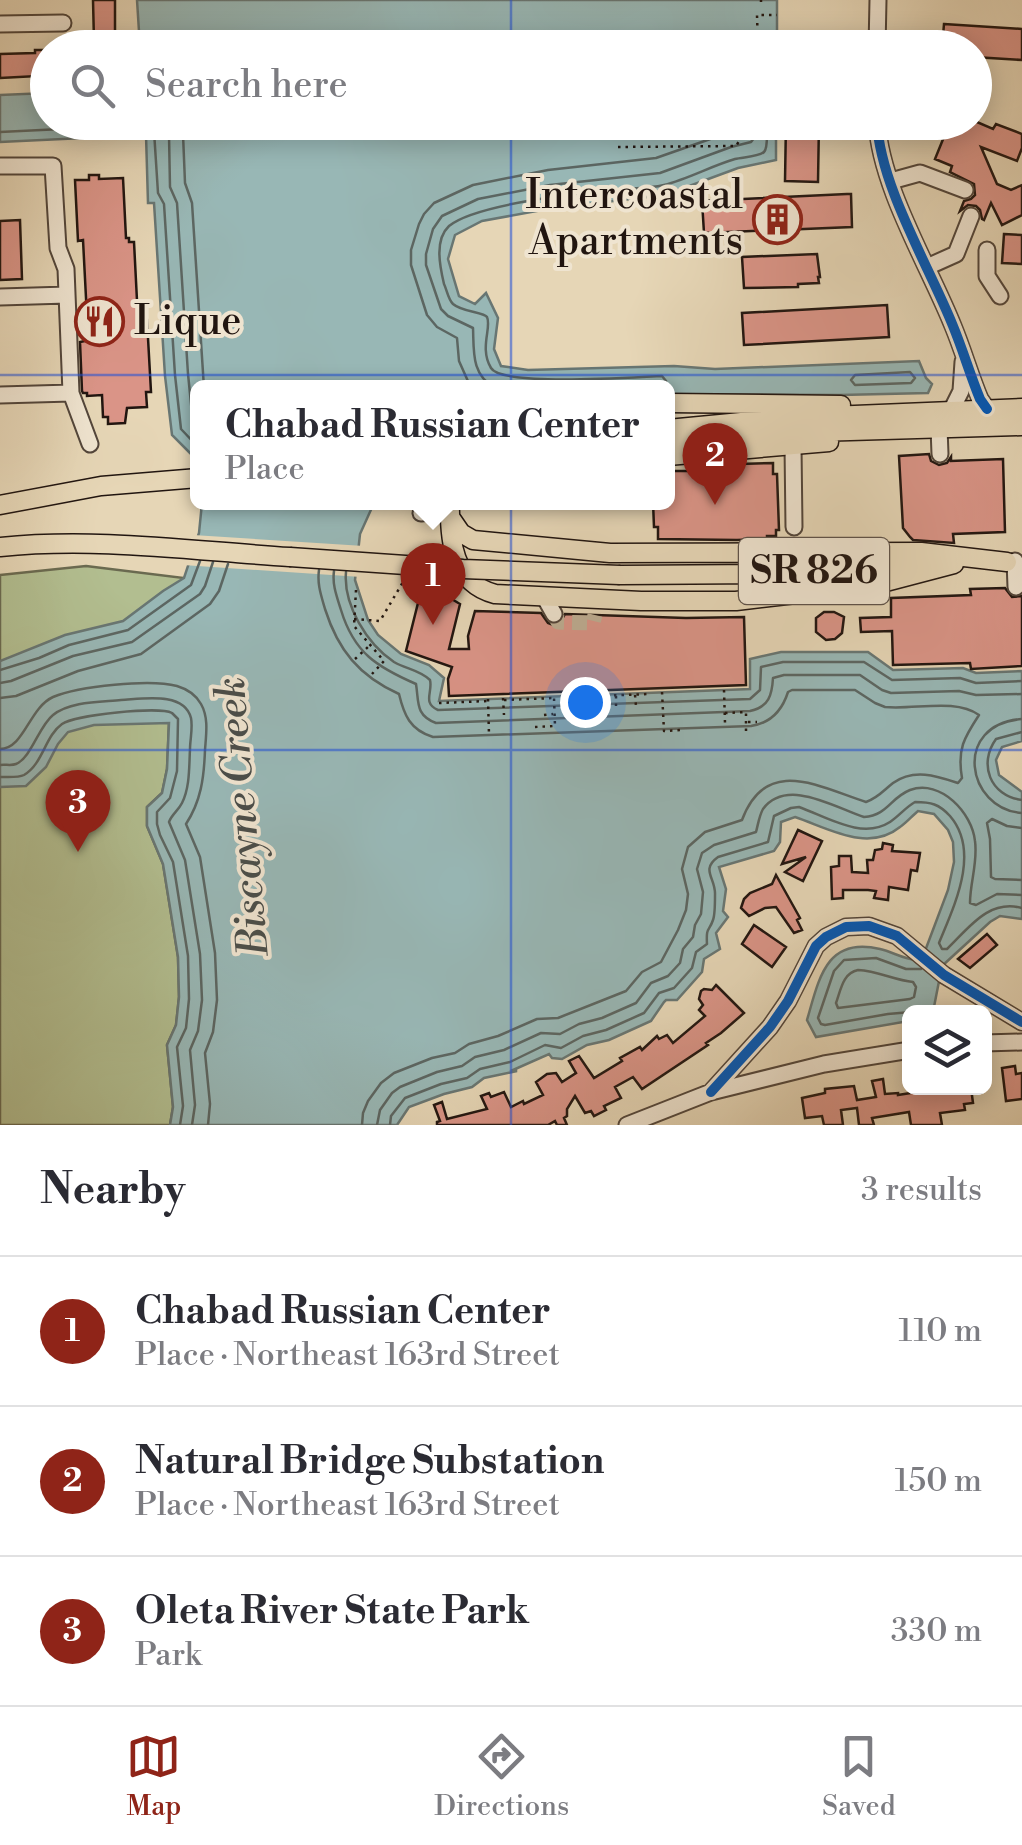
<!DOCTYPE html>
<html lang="en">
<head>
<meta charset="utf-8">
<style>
	:root { --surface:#fff; --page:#f7f7f7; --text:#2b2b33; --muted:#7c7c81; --line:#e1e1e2; --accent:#8f2418 }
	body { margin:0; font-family:"Libre Bodoni",serif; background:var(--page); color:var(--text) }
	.controls { position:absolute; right:30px; bottom:30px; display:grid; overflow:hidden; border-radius:15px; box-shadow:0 5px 25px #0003 }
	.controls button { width:90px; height:90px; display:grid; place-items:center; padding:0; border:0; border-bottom:2px solid var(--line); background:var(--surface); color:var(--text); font:50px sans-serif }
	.you { position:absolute; left:585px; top:702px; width:35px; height:35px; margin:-25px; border:8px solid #fff; border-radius:50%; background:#1a73e8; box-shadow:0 0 0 15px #1a73e833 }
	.badge { display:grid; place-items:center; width:65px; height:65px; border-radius:50%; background:var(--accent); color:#fff; font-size:32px; font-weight:700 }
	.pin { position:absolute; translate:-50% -82px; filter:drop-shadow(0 2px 5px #0008) }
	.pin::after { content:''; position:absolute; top:52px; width:35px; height:30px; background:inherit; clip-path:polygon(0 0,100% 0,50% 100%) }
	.popup { position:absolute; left:190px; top:380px; width:485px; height:130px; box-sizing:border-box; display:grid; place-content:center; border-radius:15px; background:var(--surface); filter:drop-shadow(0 2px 8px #0005); font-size:32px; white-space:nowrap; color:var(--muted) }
	.popup b { font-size:38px; color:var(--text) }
	.popup::after { content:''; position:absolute; left:50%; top:100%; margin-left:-20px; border:20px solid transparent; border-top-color:var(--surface) }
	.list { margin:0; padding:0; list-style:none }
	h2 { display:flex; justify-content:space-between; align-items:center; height:130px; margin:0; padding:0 40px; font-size:42px }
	h2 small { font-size:32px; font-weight:400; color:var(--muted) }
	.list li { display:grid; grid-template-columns:65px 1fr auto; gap:30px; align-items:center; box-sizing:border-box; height:150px; padding:0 40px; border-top:2px solid var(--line) }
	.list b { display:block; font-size:38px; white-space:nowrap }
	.list p { margin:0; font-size:32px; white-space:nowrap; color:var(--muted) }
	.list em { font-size:32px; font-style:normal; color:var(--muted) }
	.icon { flex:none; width:55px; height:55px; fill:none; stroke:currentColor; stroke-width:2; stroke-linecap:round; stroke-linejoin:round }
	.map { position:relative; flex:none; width:1022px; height:1125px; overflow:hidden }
	.search { position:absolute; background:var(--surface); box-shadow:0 5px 25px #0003; left:30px; right:30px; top:30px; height:110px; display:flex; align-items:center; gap:25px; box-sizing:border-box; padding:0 35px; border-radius:55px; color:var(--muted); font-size:38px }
	.sheet { height:580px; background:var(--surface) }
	nav { display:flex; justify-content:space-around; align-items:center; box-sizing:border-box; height:140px; border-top:2px solid var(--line); background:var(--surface); font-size:28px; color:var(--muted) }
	nav a { display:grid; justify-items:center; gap:5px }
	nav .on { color:var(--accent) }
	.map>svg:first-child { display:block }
	.green { fill:#b2be90; stroke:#6a6a50; stroke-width:2.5 }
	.water { fill:#98b7b5; stroke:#687673; stroke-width:2.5 }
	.pier { fill:#e6d6b6 }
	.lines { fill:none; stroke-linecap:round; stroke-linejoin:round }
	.shore { stroke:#5c6662; stroke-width:2.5 }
	.building { fill:#da9487; stroke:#211510; stroke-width:2.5 }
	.minor-tunnel { stroke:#bfaf95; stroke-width:15; stroke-dasharray:15 8; stroke-linecap:butt }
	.minor-casing { stroke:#52453a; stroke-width:19 }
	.major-casing { stroke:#211510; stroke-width:21 }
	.path { stroke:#211510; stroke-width:2.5; stroke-dasharray:2.5 5; stroke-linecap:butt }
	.minor { stroke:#efe4d0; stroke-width:15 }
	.major { stroke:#e6d6b6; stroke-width:18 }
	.major-bridge-casing { stroke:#211510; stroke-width:21; stroke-linecap:butt }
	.major-bridge { stroke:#e6d6b6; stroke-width:18 }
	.cycleway-casing { stroke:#efe4d0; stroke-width:16 }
	.cycleway { stroke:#0057b8; stroke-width:10 }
	.grid { fill:none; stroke:#1d4ed8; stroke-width:2.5; stroke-opacity:0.55 }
	.labels { text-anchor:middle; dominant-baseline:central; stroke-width:8; stroke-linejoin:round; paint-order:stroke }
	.shield { fill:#efe4d0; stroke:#5f534a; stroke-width:2.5 }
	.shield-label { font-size:38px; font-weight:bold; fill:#211510 }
	.poi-label { font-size:40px; fill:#211510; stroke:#efe4d0; text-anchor:end }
	.water-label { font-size:42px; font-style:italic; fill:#4b4e4a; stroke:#efe4d0 }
</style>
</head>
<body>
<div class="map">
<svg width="1022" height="1125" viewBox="0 0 1022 1125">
	<rect width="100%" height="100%" fill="#e6d6b6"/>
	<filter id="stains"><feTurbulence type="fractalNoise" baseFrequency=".002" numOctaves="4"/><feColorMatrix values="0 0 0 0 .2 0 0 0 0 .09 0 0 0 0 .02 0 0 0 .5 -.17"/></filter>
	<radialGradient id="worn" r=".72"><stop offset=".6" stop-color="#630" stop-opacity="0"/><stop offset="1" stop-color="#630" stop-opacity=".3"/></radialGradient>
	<path class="green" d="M86,566L184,578L169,722L167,769L162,793L147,807V826L163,864L178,957L179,997L176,1025L167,1045L173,1107L170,1125H0V575Z"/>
	<path class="water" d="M137,0H777V47H140Z
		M47,93L48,122L776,123V160L738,168L665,195L553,208L482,221L455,235L448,259L459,296L475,304L486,293L498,318L494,349L501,366L528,370L674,366L715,369L919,361L926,378L932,384L928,393L840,395L668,394V388H198V474L193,456L172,435L165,376L154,203H148L146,135L0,142V95Z
		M202,503H374L360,534L355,580L368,620L378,635L401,654L429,665L444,678L439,701L750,689V659L781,652H868L893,670L963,668L976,673L1022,671V741L1002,747L996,760L999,775L1022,792V919L1000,916L990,922L942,966L933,1012H910L909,1021L816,1037L807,1020C819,979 826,936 880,949C893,952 903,959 917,960L925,951L948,890L954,862L953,842L948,830L934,814L918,811C912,816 906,823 900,827C868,853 828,828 795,817L781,822L780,842L774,851L719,867L726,889L723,911L728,917L716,933L720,949L704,959L702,972L677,1000H666L664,1002L651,1021L609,1040L587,1045L562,1059L552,1058L549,1054L513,1070L517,1071L484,1078L472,1087L444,1094L409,1107L397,1125H170L173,1107L167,1045L176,1025L179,997L178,957L163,864L147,826V807L162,793L167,769L169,723L94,725L68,732L58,744L46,767L26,786L0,787V661L65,635L123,621L163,591L184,578L199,533Z"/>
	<path class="pier" d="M193,535L364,546L361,577L183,565Z"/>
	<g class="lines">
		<path class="shore" d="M164,122L169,135L170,187L177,203L188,374L193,423L198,429
			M181,122L183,134L185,183L192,203L204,388
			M0,132L144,125L154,131L158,193L164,204L175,375L181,429L198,447
			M910,372L915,378L911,383L855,385L851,380L855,375Z
			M471,388L459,361L457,338L437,327L427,315L411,265V250L419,224L424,214L434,203L473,185L548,170L656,158L736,130L739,122
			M495,388C471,375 474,351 473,328L448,316L441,309L426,265V254L433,229L442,216L478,199L550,185L660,173L731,147L751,142L754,138V122
			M662,388L666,381L662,376C635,377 502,387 491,368C479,348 492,327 487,317C484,312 462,312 453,304C448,299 447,290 444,284C440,267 434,240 449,226C474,205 576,193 611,190C628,188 647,189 664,185C688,179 711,166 735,159C742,157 759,157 764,152C769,147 766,129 767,122
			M319,570C317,584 321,595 325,609C338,650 359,676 399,694C404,715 410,730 433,737L751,726C771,723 782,711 788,692L792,690H855L875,703L885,707C915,710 955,698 979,715C964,738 957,749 962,778L958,783C937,776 914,768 893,783C884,790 878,798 866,802C819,787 766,755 742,820L705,832L688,847L682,869L688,894L686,910L678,930L661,962L642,972L626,991L558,1018L537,1019L498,1036L469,1044L455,1053L432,1058L394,1073L381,1083L368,1101L363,1113L362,1125
			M334,571C332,585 337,597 341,610C354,653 377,667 416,684C419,702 415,715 436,723L750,711C769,707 772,695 773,678L784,675H860L882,690L891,693L959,691L976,695L1022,694
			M346,572C343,605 367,644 394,662C406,669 420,670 430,680C433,692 422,703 438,710L750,699L760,690L761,667L783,662H864L892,680L960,678L976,683L1022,681
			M0,670L39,658L69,645L128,630L191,585L200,561
			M0,683L11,681L73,656L132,642L200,594L205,586L213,562
			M0,698L16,696L78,671L141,654L210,604L219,591L228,564
			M1022,719C952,724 966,809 1022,813
			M1022,732L996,739C978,764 990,796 1022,800
			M0,749C24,749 29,708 53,697C79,686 150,679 177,686C187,689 196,695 201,704C209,718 206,735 205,750C204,778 201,801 186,824L200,857L215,953L217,1000L213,1032L205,1053L210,1104L208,1125
			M0,765C5,764 11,766 16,764C31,758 39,726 53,715C70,701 101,702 121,700C142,699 184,691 191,718C193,728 190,740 190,749C189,767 190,787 182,803C178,811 172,814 169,822L185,860L200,954L202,1000L198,1031L190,1050L195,1105L192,1125
			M0,777C7,777 18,778 24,775C43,764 45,736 62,724C75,715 159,706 172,713C174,715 176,717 178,719L177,771L170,798L157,812V824L160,835L173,862L188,956L189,999L186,1028L177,1047L183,1106L180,1125
			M1022,828L1007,826L992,819L987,823L990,839L991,877L995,879L1022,880
			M858,970C878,971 894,980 913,982L916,987L914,997L910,999L838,1008L836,1003C841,989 843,973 858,970Z
			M911,1012L888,1014L825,1025L821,1024L818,1018L834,971L844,960L876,958L906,969H921
			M377,1125L380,1110L392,1093L400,1087L437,1072L462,1066L475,1057L504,1050L541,1033L560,1034L579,1024L602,1018L636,1003L651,983L668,976L680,963L683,949L693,937L695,925L701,914L703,892L697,869L702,853L714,845L756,832C758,825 759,816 763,809C787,777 836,808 864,817C888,815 890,798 910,790C941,779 972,813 975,841C978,863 970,882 970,903L976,905L997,894L1022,895
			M390,1125L391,1116L405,1098L441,1084L467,1078L480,1069L510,1062L545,1045L561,1048L583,1036L606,1030L644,1013L659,993L674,988L692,968L696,952L707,944C706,926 709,932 713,920C715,915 715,901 715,895C716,878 700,870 718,857L768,842L774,816L791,808L799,807C827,817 862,840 890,822C899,816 906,807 915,802C931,802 939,804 950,816C981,852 954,906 939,943L942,949H947C969,928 988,899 1022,908"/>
	</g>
	<path class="building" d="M93,0H115V41H94Z
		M944,24L1022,29V60L974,57V48H942Z
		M35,50H45V52H48V76H45V80H37V76L0,78V54L35,53Z
		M786,122H819L818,182L785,181Z
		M950,122L967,125L968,122H977L993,129L996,124L1022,134V148L1017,161L981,147L997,184L1011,190L1022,185V215L1002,225L991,203L984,220L982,219L980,210L976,206L968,205L960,211L964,201L971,199L975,195L974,184L950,172L952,166L935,159Z
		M89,175H99V179L123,178L126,238H129V242H134L138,320H147L151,392H146L147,407L127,408L125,423L108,424V417H103L102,395L87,396V393H83L82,391L80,342L85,341L84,317H87L83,240L78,241L75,180H89Z
		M847,194H851L852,227L704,233L702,201Z
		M20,220L22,279L0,280V221Z
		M1004,234L1022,235V264L1002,263Z
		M817,254L820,277H818L819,283L798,284V287L744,288L742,257Z
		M887,305L889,337L744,345L742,313Z
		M929,454L931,461L939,465L947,463L951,457V461L1003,459L1005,532L953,534L954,543L913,540L910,537L903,528L899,456Z
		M773,463V474H777L779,530H776V536H767V539L737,540L658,539V527H654L653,502H668V471H688V467L705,465Z
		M431,587L430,593L445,595L460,604L449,649H469L468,636L475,611L541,613L548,623L553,625L560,623L565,614L686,618L744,617L746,685L449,696L448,679L452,667L406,651L420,595Z
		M1005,588L1012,597L1022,596V666L971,669L970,663L893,665L892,631L861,632L860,618L891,617V598L971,595L970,589Z
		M824,612H834L844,617L842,633L835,639L826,640L816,632V618Z
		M798,830L822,841L803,881L785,872L806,857L782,864Z
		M883,843L893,845L892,851L920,853L917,871L911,870L908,890L889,887L888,900L874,898L876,891L868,890H843V898L832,899L831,867L839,866V856H851L852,872L868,873L867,860H873L875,850L882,849Z
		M776,875L800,918L797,920L802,930L794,933L776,907L765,908L749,916L741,908L744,899L750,893L772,884Z
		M754,925L786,947L772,967L742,944Z
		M987,934L997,945L970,968L958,959Z
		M716,985L744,1013L721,1033L706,1043L708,1045L642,1089L633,1077L615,1087L621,1098L604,1106L606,1110L594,1116L591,1111L585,1113L575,1096L567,1109V1116L564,1118L567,1125H557L555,1121L548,1125H437V1122L440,1121L434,1105L442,1102L447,1119L487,1109L481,1096L489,1093L491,1097L504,1092L511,1107L523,1101L524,1104L543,1095L536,1082L547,1074L556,1073L562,1082L576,1073L569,1061L579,1056L594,1078L622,1061L620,1058L640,1047L642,1050L657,1036L659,1039L667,1035L673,1043L705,1016L699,1010L703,1005L699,999L701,991L704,989L712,990Z
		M1015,1066L1016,1074L1022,1073V1099L1006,1101L1002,1068Z
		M883,1079L885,1094L898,1093V1095L942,1088H971L973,1103L964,1104L965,1110L940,1113L942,1125H911L909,1112L872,1118L874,1125H859L857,1108L841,1110L843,1125H824L822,1116L805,1118L802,1098L825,1093V1089L854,1086L857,1100L876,1097L872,1081Z"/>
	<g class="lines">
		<path class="minor-tunnel" d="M554,614L558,622L593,623L595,615"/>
		<defs>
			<path id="minor" d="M0,24L63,23
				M877,48L878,0
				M877,122C880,186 929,266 953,326C963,350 970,375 980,399L987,409
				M0,166H53L58,248L66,269L71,393L90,444
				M891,181L920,173L965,190
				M987,250V276L1000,296
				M927,267L956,254L971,216
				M0,297L67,295
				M0,395L71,393
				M951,411L961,391L963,362
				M939,428L940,454
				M793,446L794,527
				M421,513L449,510
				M1015,561L1016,587
				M545,598L554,614
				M984,1043L1022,1042
				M711,1092L770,1027L788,1001L816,946L826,937L846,927L869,926L897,936L944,975L1022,1022
				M627,1125L711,1092L824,1064L910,1050"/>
			<path id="major" d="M668,403L841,405
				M668,429L782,418L1022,408
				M668,440L783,433L1022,426
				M668,456L829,442
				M450,502C449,540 453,583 495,594L641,601H736L874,585L954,564
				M0,505L101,486L198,478
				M450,517L461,533L473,540L610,553L921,552L1007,562
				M0,547C96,537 194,551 290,557
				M620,575L764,574L922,565"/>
		</defs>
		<use href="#minor" class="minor-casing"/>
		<use href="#major" class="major-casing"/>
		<path class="path" d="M761,0V2
			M758,48L757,15H777
			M618,147L736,146L751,122
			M356,590L354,626L384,661L372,674
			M354,619L380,621L403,582L456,586
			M355,659L369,646
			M724,690L725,723
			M662,692L664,731L681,730
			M635,695L636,706
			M599,696V707
			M616,696V707
			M569,697L649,694
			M580,697V708
			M503,698L504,715
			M488,699L489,735
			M504,700L554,698
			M439,703L488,701
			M725,713L746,712V731
			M544,715L553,714
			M748,722H757
			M535,727L555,726L554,698"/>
		<use href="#minor" class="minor"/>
		<use href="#major" class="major"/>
		<defs>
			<path id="major-bridge" d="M290,557L463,569L620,575"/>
		</defs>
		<use href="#major-bridge" class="major-bridge-casing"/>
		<use href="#major-bridge" class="major-bridge"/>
		<defs>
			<path id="cycleway" d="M877,122C880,186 929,266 953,326C963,350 970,375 980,399L987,409
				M711,1092L770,1027L788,1001L816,946L826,937L846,927L869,926L897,936L944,975L1022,1022"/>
		</defs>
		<use href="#cycleway" class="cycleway-casing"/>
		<use href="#cycleway" class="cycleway"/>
	</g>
	<path class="grid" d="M511,0V48M511,122V1125M0,375H1022M0,750H1022"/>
	<defs>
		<symbol id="building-ring" viewBox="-11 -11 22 22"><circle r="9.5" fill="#efe4d0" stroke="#8f2418" stroke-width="1.5"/><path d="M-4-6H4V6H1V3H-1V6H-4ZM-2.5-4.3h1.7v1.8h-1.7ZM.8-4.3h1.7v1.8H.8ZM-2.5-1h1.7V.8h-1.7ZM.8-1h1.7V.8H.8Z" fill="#8f2418"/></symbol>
		<symbol id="restaurant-ring" viewBox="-11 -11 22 22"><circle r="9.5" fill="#efe4d0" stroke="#8f2418" stroke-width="1.5"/><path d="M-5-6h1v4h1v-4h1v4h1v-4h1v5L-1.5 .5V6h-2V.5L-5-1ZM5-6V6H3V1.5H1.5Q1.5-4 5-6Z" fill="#8f2418"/></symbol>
	</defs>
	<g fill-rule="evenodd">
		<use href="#building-ring" x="750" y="192" width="55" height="55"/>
		<use href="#restaurant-ring" x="72" y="294" width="55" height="55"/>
	</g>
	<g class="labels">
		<rect class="shield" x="739" y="538" width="150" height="66" rx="8"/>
		<g class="shield-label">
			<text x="814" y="571">SR 826</text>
		</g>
		<g class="poi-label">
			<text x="743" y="196">Intercoastal<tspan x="743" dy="46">Apartments</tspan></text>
			<text x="134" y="322" text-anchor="start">Lique</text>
		</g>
		<g class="water-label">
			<text transform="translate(243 817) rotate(-95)">Biscayne Creek</text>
		</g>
	</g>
	<rect width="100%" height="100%" filter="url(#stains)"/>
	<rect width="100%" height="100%" fill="url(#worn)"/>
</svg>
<div class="controls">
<button><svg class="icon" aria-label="layers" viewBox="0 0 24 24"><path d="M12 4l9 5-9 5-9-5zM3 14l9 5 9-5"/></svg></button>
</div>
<div class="you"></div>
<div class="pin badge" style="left:433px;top:625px">1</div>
<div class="popup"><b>Chabad Russian Center</b>Place</div>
<div class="pin badge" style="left:715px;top:505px">2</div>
<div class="pin badge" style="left:78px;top:852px">3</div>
<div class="search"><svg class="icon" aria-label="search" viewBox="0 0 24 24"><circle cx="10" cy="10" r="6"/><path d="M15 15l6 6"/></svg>Search here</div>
</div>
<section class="sheet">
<h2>Nearby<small>3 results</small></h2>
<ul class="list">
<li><span class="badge">1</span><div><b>Chabad Russian Center</b><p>Place · Northeast 163rd Street</p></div><em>110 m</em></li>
<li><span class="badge">2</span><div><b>Natural Bridge Substation</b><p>Place · Northeast 163rd Street</p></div><em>150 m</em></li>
<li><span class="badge">3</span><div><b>Oleta River State Park</b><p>Park</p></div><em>330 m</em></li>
</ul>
</section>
<nav>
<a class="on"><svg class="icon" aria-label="map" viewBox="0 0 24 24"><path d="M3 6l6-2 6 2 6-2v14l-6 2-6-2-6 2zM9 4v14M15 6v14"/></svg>Map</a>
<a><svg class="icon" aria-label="directions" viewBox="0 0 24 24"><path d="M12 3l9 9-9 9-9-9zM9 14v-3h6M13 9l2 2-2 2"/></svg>Directions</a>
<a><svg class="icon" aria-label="saved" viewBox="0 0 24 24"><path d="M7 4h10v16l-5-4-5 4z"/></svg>Saved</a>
</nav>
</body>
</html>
